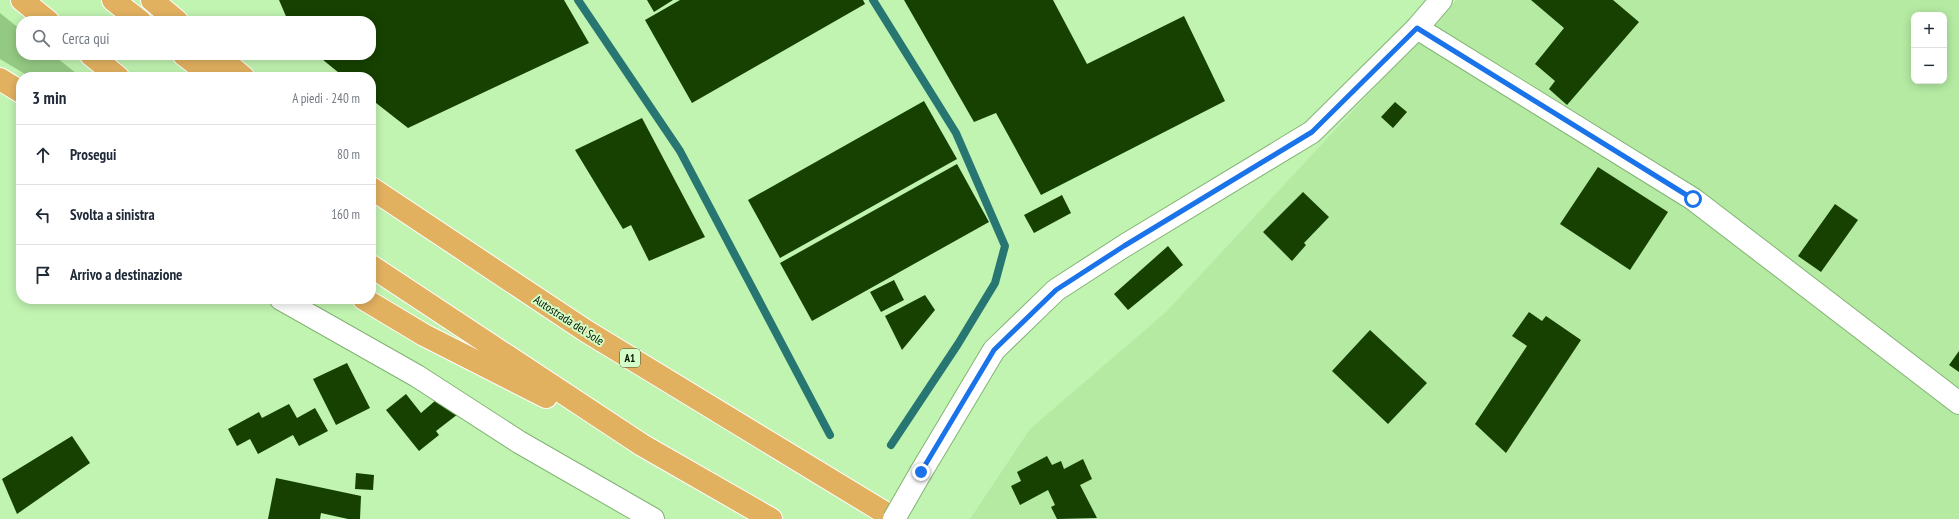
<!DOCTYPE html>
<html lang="it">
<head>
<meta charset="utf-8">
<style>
	:root { --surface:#fff; --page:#f2f2f3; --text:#1f2937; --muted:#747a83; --line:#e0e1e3 }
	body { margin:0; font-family:"PT Sans Narrow",sans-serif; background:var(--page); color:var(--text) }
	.controls { position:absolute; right:12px; top:12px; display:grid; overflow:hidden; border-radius:8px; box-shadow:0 2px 10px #0003 }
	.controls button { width:36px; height:36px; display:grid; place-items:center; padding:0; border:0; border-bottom:1px solid var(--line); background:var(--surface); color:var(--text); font:20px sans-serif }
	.stop { position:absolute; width:12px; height:12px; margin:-9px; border:3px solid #1a73e8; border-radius:50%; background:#fff }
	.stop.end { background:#1a73e8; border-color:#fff; box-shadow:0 1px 4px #0008 }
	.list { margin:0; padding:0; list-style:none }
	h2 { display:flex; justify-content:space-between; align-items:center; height:52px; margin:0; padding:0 16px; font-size:17px }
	h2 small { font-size:13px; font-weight:400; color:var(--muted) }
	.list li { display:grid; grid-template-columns:26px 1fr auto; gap:12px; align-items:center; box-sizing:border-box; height:60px; padding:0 16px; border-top:1px solid var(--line) }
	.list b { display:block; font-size:15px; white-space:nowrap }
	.list em { font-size:13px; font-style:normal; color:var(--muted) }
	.icon { flex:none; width:22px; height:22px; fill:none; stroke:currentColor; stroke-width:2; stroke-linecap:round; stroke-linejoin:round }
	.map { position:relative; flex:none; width:1959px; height:519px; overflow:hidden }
	.search { position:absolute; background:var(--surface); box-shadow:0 2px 10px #0003; left:16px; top:16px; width:360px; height:44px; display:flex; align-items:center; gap:10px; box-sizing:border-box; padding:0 14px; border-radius:16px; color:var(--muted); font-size:15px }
	.panel { position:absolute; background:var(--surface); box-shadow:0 2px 10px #0003; left:16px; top:72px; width:360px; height:232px; border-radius:16px }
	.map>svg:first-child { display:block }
	.built { fill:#b4eaa2; fill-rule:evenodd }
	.green { fill:#94c983 }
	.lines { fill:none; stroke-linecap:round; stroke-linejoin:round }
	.stream { stroke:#277672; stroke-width:8 }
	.building { fill:#164101 }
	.minor-casing { stroke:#83b374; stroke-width:24 }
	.tertiary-casing { stroke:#83b374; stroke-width:24 }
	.motorway-casing { stroke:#fff; stroke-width:24 }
	.minor { stroke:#fff; stroke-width:22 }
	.tertiary { stroke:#fff; stroke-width:22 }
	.motorway { stroke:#e2b160; stroke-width:22 }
	.tertiary-bridge-casing { stroke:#83b374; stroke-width:24; stroke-linecap:butt }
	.tertiary-bridge { stroke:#fff; stroke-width:22 }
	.route { stroke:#1a73e8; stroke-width:5 }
	.labels { text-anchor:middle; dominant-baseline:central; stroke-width:4; stroke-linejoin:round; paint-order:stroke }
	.shield { fill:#d5fdc8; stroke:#425a3c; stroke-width:1 }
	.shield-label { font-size:11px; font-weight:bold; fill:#031400 }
	.street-label { font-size:12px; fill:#031400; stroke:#d5fdc8 }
</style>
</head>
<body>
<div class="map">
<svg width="1959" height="519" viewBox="0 0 1959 519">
	<rect width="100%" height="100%" fill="#c1f3b1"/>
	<path class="built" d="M1456,0H1959V519H970L1030,429L1166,312ZM1914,15H1944V81H1914Z"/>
	<path class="green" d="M0,13L21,30V55H53L81,77H30L0,59Z"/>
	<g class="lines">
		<path class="stream" d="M578,0L680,151L830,435
			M873,0L956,133L1005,246L995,283L958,344L891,445"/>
	</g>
	<path class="building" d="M279,0H564L589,43L408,128L371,99V77H344L317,55H371V21H288Z
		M647,0H673L654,12Z
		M680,0H863L865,4L692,103L645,20Z
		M904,0H1053L1087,64L1184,16L1225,101L1041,195L996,113L974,122Z
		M1531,0H1613L1639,22L1567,105L1549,89L1555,81L1535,64L1564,28Z
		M924,101L957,159L780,258L748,200Z
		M1395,102L1407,112L1393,128L1381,117Z
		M642,118L705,237L649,261L631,225L623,229L575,150Z
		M957,164L989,222L812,321L780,263Z
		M1598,167L1668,212L1630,270L1560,224Z
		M1303,192L1329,217L1304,243L1306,245L1292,261L1263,232Z
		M1062,195L1071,213L1034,233L1024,215Z
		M1835,204L1858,220L1821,272L1798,256Z
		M1168,246L1183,265L1128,310L1114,294Z
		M894,280L904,300L881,312L870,292Z
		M925,295L935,310L902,350L885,316Z
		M1529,312L1542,321L1546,316L1581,340L1506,453L1475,424L1527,346L1512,336Z
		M1370,330L1427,383L1388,424L1332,371Z
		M1959,351V372L1949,365Z
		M347,363L370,408L336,425L313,379Z
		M406,394L421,413L436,400L458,414L436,431L439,435L419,451L386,410Z
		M289,404L297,418L315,408L328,431L299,446L293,435L258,454L250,439L237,446L228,429L259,412L262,418Z
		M72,436L90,463L17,514L2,479Z
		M1047,456L1052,465L1061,461L1064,469L1083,459L1092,479L1080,485L1097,518L1057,519L1051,507L1055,505L1048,490L1020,505L1011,486L1021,481L1017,472Z
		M356,473L374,475L373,490L355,489Z
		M276,478L361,496L360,519H348L321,513L320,519H268Z"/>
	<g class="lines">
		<defs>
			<path id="minor" d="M1417,28L1693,199L1959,403
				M281,299L417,376L519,442L653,519"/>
			<path id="tertiary" d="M921,472L994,350L1056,290L1124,246L1312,132L1417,28L1441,0"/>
			<path id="motorway" d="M22,0L48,21
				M113,0L140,21
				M152,0L177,21
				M91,55L118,77
				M184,55L213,77
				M217,55L243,77
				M0,79L21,92
				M371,188L586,331L895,519
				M371,266L642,445L771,519
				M364,299L424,335L546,397"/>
		</defs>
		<use href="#minor" class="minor-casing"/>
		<use href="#tertiary" class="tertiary-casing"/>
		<use href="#motorway" class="motorway-casing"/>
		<use href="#minor" class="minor"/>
		<use href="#tertiary" class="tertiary"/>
		<use href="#motorway" class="motorway"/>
		<defs>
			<path id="tertiary-bridge" d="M894,519L921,472"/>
		</defs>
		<use href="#tertiary-bridge" class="tertiary-bridge-casing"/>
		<use href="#tertiary-bridge" class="tertiary-bridge"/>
	</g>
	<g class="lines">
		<path class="route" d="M921,472L994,350L1056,290L1124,246L1312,132L1417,28L1693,199"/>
	</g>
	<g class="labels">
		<rect class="shield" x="620" y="349" width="20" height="18" rx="3"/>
		<g class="shield-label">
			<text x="630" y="358">A1</text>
		</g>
		<g class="street-label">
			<text transform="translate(569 320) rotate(33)">Autostrada del Sole</text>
		</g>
	</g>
</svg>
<div class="controls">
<button>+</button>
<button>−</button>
</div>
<div class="stop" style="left:1693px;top:199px"></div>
<div class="stop end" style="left:921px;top:472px"></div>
<div class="search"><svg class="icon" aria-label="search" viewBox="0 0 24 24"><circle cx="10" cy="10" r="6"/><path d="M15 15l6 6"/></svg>Cerca qui</div>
<section class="panel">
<h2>3 min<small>A piedi · 240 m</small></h2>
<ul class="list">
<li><svg class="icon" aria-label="ahead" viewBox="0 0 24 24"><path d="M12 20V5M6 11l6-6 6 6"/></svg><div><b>Prosegui</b></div><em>80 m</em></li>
<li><svg class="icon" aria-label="left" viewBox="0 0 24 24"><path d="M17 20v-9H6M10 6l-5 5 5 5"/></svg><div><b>Svolta a sinistra</b></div><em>160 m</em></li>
<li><svg class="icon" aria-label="arrive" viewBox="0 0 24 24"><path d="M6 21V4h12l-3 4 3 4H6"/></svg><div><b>Arrivo a destinazione</b></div></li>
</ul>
</section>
</div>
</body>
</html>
